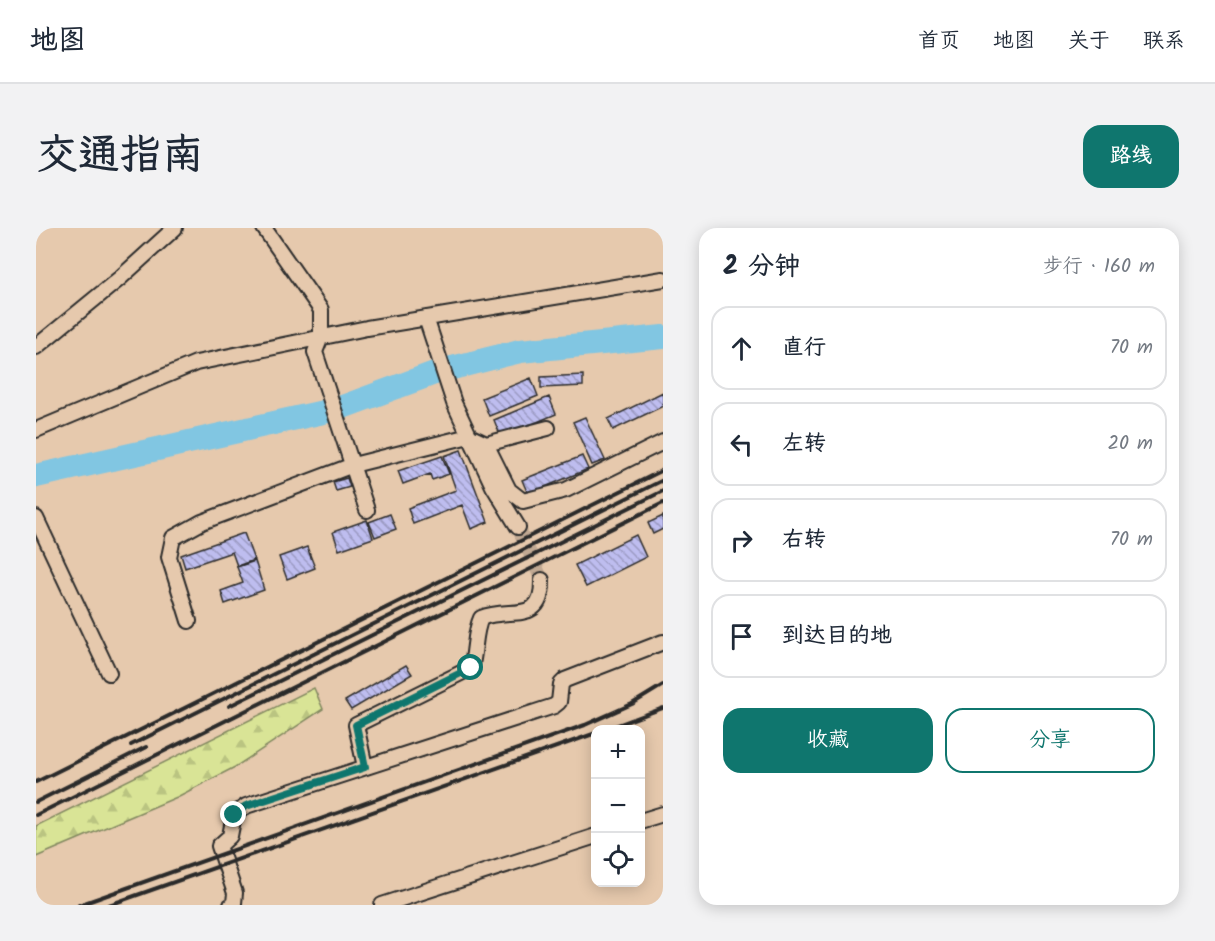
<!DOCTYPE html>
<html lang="zh">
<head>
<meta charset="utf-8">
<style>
	:root { --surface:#fff; --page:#f2f2f3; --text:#1f2937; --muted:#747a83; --line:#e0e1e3; --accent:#0f766e }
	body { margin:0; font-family:Kalam,"LXGW WenKai TC",sans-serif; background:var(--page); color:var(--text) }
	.controls { position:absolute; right:18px; bottom:18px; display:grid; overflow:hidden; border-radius:12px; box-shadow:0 3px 15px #0003 }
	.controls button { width:54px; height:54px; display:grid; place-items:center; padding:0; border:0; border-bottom:2px solid var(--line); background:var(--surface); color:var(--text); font:30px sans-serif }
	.stop { position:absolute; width:18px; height:18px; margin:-14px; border:4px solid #0f766e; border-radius:50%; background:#fff }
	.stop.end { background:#0f766e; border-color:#fff; box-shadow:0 2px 6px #0008 }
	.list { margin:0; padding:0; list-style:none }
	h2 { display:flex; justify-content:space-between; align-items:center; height:78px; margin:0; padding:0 24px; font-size:26px }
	h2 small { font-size:20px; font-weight:400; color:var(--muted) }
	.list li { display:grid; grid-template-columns:39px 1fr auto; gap:18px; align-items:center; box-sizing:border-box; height:84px; margin:0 12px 12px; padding:0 12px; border:2px solid var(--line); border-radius:18px }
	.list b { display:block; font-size:22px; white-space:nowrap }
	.list em { font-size:20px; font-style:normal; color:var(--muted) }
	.actions { display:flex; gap:12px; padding:18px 24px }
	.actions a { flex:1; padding:14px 0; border:2px solid var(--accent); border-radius:18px; text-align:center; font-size:21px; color:var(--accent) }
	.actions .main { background:var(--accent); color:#fff }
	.icon { flex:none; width:33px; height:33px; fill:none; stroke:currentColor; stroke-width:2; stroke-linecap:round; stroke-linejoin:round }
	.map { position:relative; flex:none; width:627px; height:677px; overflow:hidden; border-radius:18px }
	header { display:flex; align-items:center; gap:36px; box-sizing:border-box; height:84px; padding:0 30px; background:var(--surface); border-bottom:2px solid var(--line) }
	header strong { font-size:28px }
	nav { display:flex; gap:33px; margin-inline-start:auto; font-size:21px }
	.intro { display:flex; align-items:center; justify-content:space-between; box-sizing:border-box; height:144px; padding:0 36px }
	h1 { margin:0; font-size:42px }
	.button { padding:15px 27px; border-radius:18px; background:var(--accent); color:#fff; font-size:21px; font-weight:700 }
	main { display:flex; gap:36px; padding:0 36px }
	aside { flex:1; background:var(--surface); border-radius:18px; box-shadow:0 3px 15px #0003 }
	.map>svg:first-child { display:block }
	.forest { fill:url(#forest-firs); stroke:#828860; stroke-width:1.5 }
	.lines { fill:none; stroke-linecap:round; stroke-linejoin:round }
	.river { stroke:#81c6e2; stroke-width:24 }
	.building { fill:url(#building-back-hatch); stroke:#2b2b2b; stroke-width:1.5 }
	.minor-tunnel { stroke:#c1a993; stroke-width:14; stroke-dasharray:14 7; stroke-linecap:butt }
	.minor-casing { stroke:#2b2b2b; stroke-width:18 }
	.minor { stroke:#e6c9ad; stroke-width:14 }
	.rail { stroke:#2b2b2b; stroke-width:4 }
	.route { stroke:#0f766e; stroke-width:8 }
</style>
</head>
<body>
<header>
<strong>地图</strong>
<nav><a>首页</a><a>地图</a><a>关于</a><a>联系</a></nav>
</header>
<div class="intro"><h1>交通指南</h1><a class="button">路线</a></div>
<main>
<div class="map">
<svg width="627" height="677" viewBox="0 0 627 677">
	<defs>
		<pattern id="forest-firs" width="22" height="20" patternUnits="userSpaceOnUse" patternTransform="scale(1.5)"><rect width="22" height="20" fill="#d9e496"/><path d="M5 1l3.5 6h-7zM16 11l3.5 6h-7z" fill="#bac481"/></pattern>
		<pattern id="building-back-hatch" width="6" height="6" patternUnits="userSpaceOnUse" patternTransform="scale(1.5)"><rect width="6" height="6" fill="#bebdef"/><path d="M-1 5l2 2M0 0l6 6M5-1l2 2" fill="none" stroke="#9b9ac2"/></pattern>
	</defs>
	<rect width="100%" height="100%" fill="#e6c9ad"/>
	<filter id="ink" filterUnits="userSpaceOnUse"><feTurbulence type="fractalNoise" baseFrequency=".0167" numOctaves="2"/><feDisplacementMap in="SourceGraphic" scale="12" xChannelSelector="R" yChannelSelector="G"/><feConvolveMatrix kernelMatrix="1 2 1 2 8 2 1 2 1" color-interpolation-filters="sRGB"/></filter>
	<g filter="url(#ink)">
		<path class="forest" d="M278,460L287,481L199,539L141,569L0,629V598Z"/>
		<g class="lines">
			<path class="river" d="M0,248L301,181L404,143L484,123L627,109"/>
		</g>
		<path class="building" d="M547,147V158L505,160V149Z
			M495,150L502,168L453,188L446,170Z
			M627,164V178L577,202L572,191Z
			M513,169L520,186L465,209L458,192Z
			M549,189L569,232L556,237L537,194Z
			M425,222L452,294L435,301L426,277L377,296L372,280L420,262L408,228Z
			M406,228L413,246L396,252L394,246L367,256L362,243Z
			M546,228L552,241L492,266L486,252Z
			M311,250L314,259L300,263L297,254Z
			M354,286L360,301L339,309L333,294Z
			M627,288V301L617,306L612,295Z
			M331,292L337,310L303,322L297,304Z
			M208,305L218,332L201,338L196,324L149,340L145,327Z
			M600,307L610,329L550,359L539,337Z
			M271,319L279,340L251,351L243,329Z
			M219,333L228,362L189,376L185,363L207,355L201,339Z
			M370,437L376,446L315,482L309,473Z"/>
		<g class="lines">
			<path class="minor-tunnel" d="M482,299L506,352"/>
			<defs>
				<path id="minor" d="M228,0L285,82V109L279,124L331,282
					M390,90L418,175L457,258L482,299
					M0,119L83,51L139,0
					M0,202L160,135L331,100L627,51
					M450,216L473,262L487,273L530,262L627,214
					M0,290L73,445
					M153,393L133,329L137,310L166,294L317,237L433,208L450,216L512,200
					M329,539L320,497L435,440C440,423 438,405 445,390C474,378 507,398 506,352
					M604,593L627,586
					M195,677L198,675L199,665L183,618L194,608L198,587L210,578L518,478L523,474L525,456L529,452L627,414
					M346,677L560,608"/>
			</defs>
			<use href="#minor" class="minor-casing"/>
			<use href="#minor" class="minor"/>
			<path class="rail" d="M193,478L627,263
				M568,502L627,480
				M95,517L627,252
				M0,554L627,242
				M0,574L110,519
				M0,587L627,275
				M43,677L549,497L596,476L627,457
				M73,677L560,505"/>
		</g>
	</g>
	<g class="lines" filter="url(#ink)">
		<path class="route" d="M198,587L210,578L329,539L320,497L435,440"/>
	</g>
</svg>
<div class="controls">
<button>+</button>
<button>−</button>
<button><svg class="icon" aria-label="locate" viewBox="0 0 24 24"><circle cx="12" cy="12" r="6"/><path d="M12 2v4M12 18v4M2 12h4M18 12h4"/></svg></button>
</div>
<div class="stop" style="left:435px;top:440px"></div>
<div class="stop end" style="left:198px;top:587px"></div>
</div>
<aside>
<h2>2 分钟<small>步行 · 160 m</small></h2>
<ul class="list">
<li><svg class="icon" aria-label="ahead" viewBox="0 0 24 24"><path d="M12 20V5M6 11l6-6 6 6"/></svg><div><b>直行</b></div><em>70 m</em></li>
<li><svg class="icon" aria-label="left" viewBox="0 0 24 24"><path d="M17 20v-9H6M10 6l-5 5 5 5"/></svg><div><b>左转</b></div><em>20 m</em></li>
<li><svg class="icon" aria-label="right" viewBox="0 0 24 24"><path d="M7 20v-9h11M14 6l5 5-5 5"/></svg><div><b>右转</b></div><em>70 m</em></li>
<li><svg class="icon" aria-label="arrive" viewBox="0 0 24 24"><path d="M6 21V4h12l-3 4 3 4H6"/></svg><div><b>到达目的地</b></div></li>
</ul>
<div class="actions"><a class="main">收藏</a><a>分享</a></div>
</aside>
</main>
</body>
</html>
